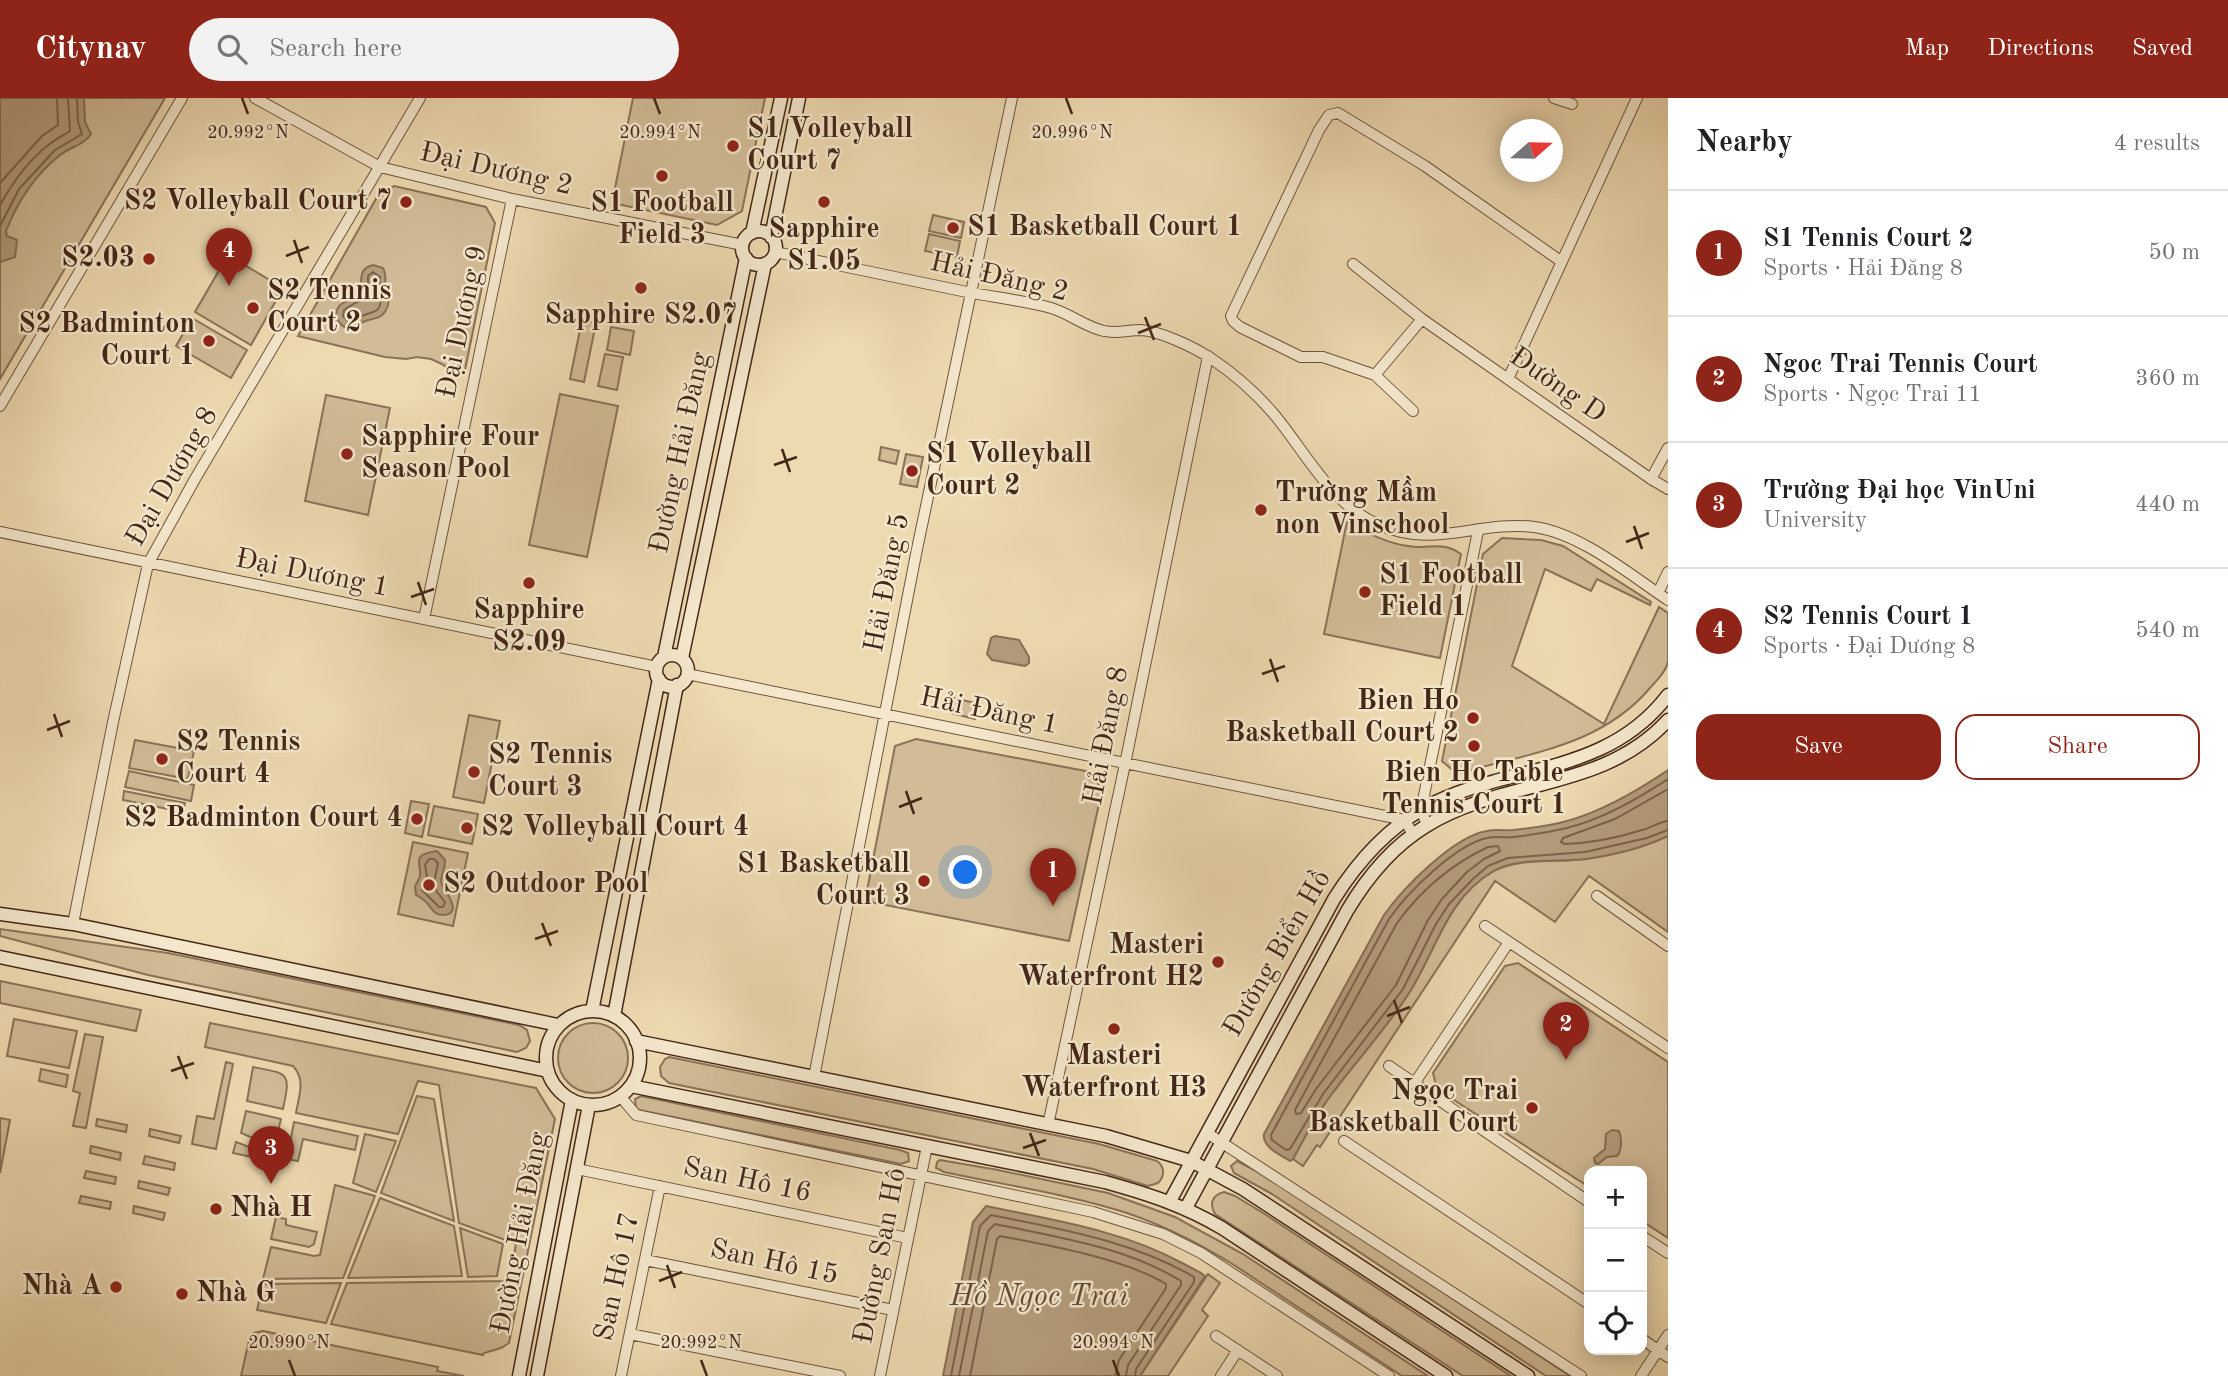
<!DOCTYPE html>
<html lang="en">
<head>
<meta charset="utf-8">
<style>
	:root { --surface:#fff; --page:#f2f2f2; --text:#202124; --muted:#757577; --line:#e0e0e0; --accent:#8f2418 }
	body { margin:0; font-family:"Old Standard TT",serif; background:var(--page); color:var(--text) }
	.controls { position:absolute; right:21px; bottom:21px; display:grid; overflow:hidden; border-radius:14px; box-shadow:0 4px 18px #0003 }
	.controls button { width:63px; height:63px; display:grid; place-items:center; padding:0; border:0; border-bottom:2px solid var(--line); background:var(--surface); color:var(--text); font:35px sans-serif }
	.compass { position:absolute; left:1500px; top:21px; width:63px; height:63px; border-radius:50%; background:var(--surface); box-shadow:0 4px 18px #0003; rotate:70deg }
	.you { position:absolute; left:966px; top:775px; width:24px; height:24px; margin:-18px; border:5px solid #fff; border-radius:50%; background:#1a73e8; box-shadow:0 0 0 10px #1a73e833 }
	.badge { display:grid; place-items:center; width:46px; height:46px; border-radius:50%; background:var(--accent); color:#fff; font-size:23px; font-weight:700 }
	.pin { position:absolute; translate:-50% -58px; filter:drop-shadow(0 2px 4px #0008) }
	.pin::after { content:''; position:absolute; top:37px; width:24px; height:21px; background:inherit; clip-path:polygon(0 0,100% 0,50% 100%) }
	.list { margin:0; padding:0; list-style:none }
	h2 { display:flex; justify-content:space-between; align-items:center; height:91px; margin:0; padding:0 28px; font-size:30px }
	h2 small { font-size:23px; font-weight:400; color:var(--muted) }
	.list li { display:grid; grid-template-columns:46px 1fr auto; gap:21px; align-items:center; box-sizing:border-box; height:126px; padding:0 28px; border-top:2px solid var(--line) }
	.list b { display:block; font-size:26px; white-space:nowrap }
	.list p { margin:0; font-size:23px; white-space:nowrap; color:var(--muted) }
	.list em { font-size:23px; font-style:normal; color:var(--muted) }
	.actions { display:flex; gap:14px; padding:21px 28px }
	.actions a { flex:1; padding:16px 0; border:2px solid var(--accent); border-radius:21px; text-align:center; font-size:24px; color:var(--accent) }
	.actions .main { background:var(--accent); color:#fff }
	.icon { flex:none; width:38px; height:38px; fill:none; stroke:currentColor; stroke-width:2; stroke-linecap:round; stroke-linejoin:round }
	.map { position:relative; flex:none; width:1668px; height:1278px; overflow:hidden }
	header { display:flex; align-items:center; gap:42px; box-sizing:border-box; height:98px; padding:0 35px; background:var(--accent); color:#fff }
	header strong { font-size:33px }
	nav { display:flex; gap:38px; margin-inline-start:auto; font-size:24px }
	.search { width:490px; height:63px; background:var(--page); display:flex; align-items:center; gap:18px; box-sizing:border-box; padding:0 24px; border-radius:38px; color:var(--muted); font-size:26px }
	main { display:flex }
	aside { flex:1; background:var(--surface) }
	.map>svg:first-child { display:block }
	.green { fill:#d1bc97; stroke:#8a7258; stroke-width:2 }
	.water { fill:#b49d7d; stroke:#876e55; stroke-width:2 }
	.lines { fill:none; stroke-linecap:round; stroke-linejoin:round }
	.shore { stroke:#7c624a; stroke-width:2 }
	.street-casing { stroke:#6e543e; stroke-width:12 }
	.secondary-casing { stroke:#432718; stroke-width:15 }
	.street { stroke:#f4e7cc; stroke-width:10 }
	.secondary { stroke:#f4e7cc; stroke-width:12 }
	.ticks { fill:none; stroke:#432718; stroke-width:2.5 }
	.poi-dot { fill:#8f2418; stroke:#f4e7cc; stroke-width:2.5 }
	.labels { text-anchor:middle; dominant-baseline:central; stroke-width:5; stroke-linejoin:round; paint-order:stroke }
	.poi-label { font-size:28px; font-weight:bold; fill:#432718; stroke:#f4e7cc; text-anchor:start }
	.street-label { font-size:28px; fill:#432718; stroke:#f4e7cc }
	.water-label { font-size:30px; font-style:italic; fill:#654a36; stroke:#f4e7cc }
	.ticks-label { font-size:18px; text-anchor:middle; fill:#432718; stroke:#f4e7cc; stroke-width:5; stroke-linejoin:round; paint-order:stroke }
</style>
</head>
<body>
<header>
<strong>Citynav</strong>
<div class="search"><svg class="icon" aria-label="search" viewBox="0 0 24 24"><circle cx="10" cy="10" r="6"/><path d="M15 15l6 6"/></svg>Search here</div>
<nav><a>Map</a><a>Directions</a><a>Saved</a></nav>
</header>
<main>
<div class="map">
<svg width="1668" height="1278" viewBox="0 0 1668 1278">
	<rect width="100%" height="100%" fill="#eedab1"/>
	<filter id="stains"><feTurbulence type="fractalNoise" baseFrequency=".00286" numOctaves="4"/><feColorMatrix values="0 0 0 0 .2 0 0 0 0 .09 0 0 0 0 .02 0 0 0 .5 -.17"/></filter>
	<radialGradient id="worn" r=".72"><stop offset=".6" stop-color="#630" stop-opacity="0"/><stop offset="1" stop-color="#630" stop-opacity=".3"/></radialGradient>
	<path class="green" d="M0,0H165L0,281Z
		M633,0H765L742,113L717,127L612,105Z
		M394,88L486,109L495,125L464,277L449,273L444,267L431,261L417,259L406,261L385,259L298,238L377,99Z
		M933,117L964,124L961,140L929,133Z
		M929,136L960,143L957,159L925,153Z
		M228,157L283,190L251,247L195,214Z
		M192,220L247,252L231,280L176,248Z
		M582,222L596,225L584,284L570,281Z
		M611,229L634,233L630,257L607,252Z
		M605,256L623,259L617,292L598,288Z
		M560,296L618,308L587,459L529,447Z
		M326,297L390,310L368,417L305,403Z
		M881,349L899,353L896,366L879,362Z
		M906,356L923,359L917,389L900,386Z
		M1347,423C1366,435 1386,445 1408,448C1431,452 1441,442 1461,456L1440,560L1324,536Z
		M1502,440L1541,442L1563,448L1651,504L1650,507L1597,481L1591,493L1545,471L1512,568L1604,626L1659,509L1668,515C1668,531 1668,548 1668,563C1667,573 1656,583 1650,590C1600,649 1527,655 1457,676L1442,663L1483,456Z
		M954,600L979,606L975,621L951,615Z
		M469,617L500,623L484,705L453,699Z
		M916,641L1091,674L1102,692L1069,843L865,803L895,648Z
		M135,642L194,653L188,681L129,670Z
		M129,673L194,687L191,703L125,689Z
		M124,693L185,705L183,714L123,702Z
		M411,703L429,706L422,739L405,735Z
		M434,708L478,716L472,746L428,737Z
		M1668,738V834L1589,778L1555,824L1495,783L1320,1049L1317,1047L1303,1068L1293,1061C1305,1039 1316,1017 1331,997C1356,963 1386,931 1409,895C1435,855 1447,800 1492,774C1519,759 1556,765 1586,761C1614,757 1643,750 1668,738Z
		M413,744L468,755L453,828L398,816Z
		M0,831L168,855L519,927L527,932L530,943L526,950L517,954L148,877L0,838Z
		M1518,865L1668,964V1140L1642,1123V1073H1589V1089L1437,991L1433,975L1505,868Z
		M0,883L141,912L136,933L0,905Z
		M14,921L77,933L69,970L7,958Z
		M558 960a35 35 0 1 1 70 0a35 35 0 1 1-70 0Z
		M210,925L536,990L555,1021L509,1245L501,1250L484,1255L483,1257L331,1226L347,1185L509,1183L516,1146L459,1125L439,987L418,983L398,1036L296,1015C299,997 306,982 293,968L205,949Z
		M85,936L103,939L86,1030L73,1028L80,995L73,993Z
		M669,959L1099,1046L1157,1063C1165,1069 1165,1078 1158,1085L1148,1088L1093,1071L669,985L661,978L660,969L665,961Z
		M226,964L233,966L216,1051L192,1046L197,1018L214,1021Z
		M253,969C289,976 291,974 283,1011L247,1003Z
		M41,971L68,977L66,989L39,983Z
		M417,998L434,1001L454,1123L381,1095Z
		M641,998L900,1052L908,1055L909,1063L901,1066L644,1013L636,1011L635,1001Z
		M246,1013L281,1021L274,1049L241,1035Z
		M0,1020L10,1022L0,1075Z
		M97,1021L127,1027L126,1034L96,1028Z
		M294,1024L358,1038L355,1052L303,1041L298,1063L287,1061Z
		M150,1031L181,1038L179,1045L149,1038Z
		M365,1036L396,1043L376,1094L353,1085Z
		M236,1044L268,1056L266,1062L233,1055Z
		M91,1048L121,1055L120,1062L90,1055Z
		M145,1058L175,1065L174,1072L143,1066Z
		M940,1062L998,1072L1108,1095L1175,1119L1243,1156L1428,1278H1402L1234,1167C1200,1146 1165,1128 1127,1115C1068,1096 1005,1087 944,1074L936,1070L937,1064Z
		M1237,1063L1275,1083L1570,1278H1546L1272,1096L1234,1075L1231,1068Z
		M86,1073L116,1079L115,1086L84,1080Z
		M139,1083L170,1090L168,1097L138,1090Z
		M335,1087L375,1098L343,1180L263,1181L271,1149L314,1158L320,1157Z
		M1224,1094L1235,1098L1263,1115L1511,1278H1463L1215,1116C1209,1106 1212,1097 1224,1094Z
		M81,1098L111,1104L110,1111L79,1105Z
		M380,1100L454,1128L462,1178L348,1180Z
		M134,1108L165,1115L163,1122L133,1115Z
		M276,1119L286,1121V1127L317,1134L314,1146L309,1149L271,1141Z
		M460,1130L503,1146L497,1178L468,1179Z
		M1208,1176L1220,1185L1202,1212L1208,1218L1168,1278H1140Z
		M341,1185L326,1225L257,1212L263,1186Z
		M263,1233L438,1269L437,1273L464,1278H241L250,1238L253,1235Z"/>
	<path class="water" d="M0,0H84L85,24L91,36C84,47 70,49 60,57C35,77 17,105 6,133L7,138L17,142L15,159L0,164Z
		M373,167L383,170C388,179 384,182 385,191C387,199 391,204 386,212C382,220 376,220 368,222C355,226 346,239 336,219C336,203 347,205 358,197C365,184 355,172 373,167Z
		M995,538L1019,542L1029,559V565L1025,568L992,562L987,556L991,540Z
		M1668,672V738C1643,750 1614,757 1586,761C1556,765 1519,758 1492,774C1447,800 1435,855 1409,895C1386,931 1356,963 1331,997C1316,1017 1305,1039 1293,1061L1290,1063C1279,1056 1262,1049 1264,1036L1384,817C1403,790 1454,738 1487,733C1496,731 1505,733 1514,732C1531,730 1550,728 1567,723C1603,713 1637,693 1668,672Z
		M437,753L445,762C445,772 442,775 441,783C441,789 467,817 442,817C433,817 431,808 425,803C423,801 419,799 416,797L415,789C415,788 420,779 420,778C421,762 411,757 437,753Z
		M1612,1032L1619,1033C1622,1039 1622,1053 1617,1058L1607,1059L1598,1066L1595,1065L1594,1060L1605,1051L1606,1036Z
		M986,1108C1052,1122 1122,1132 1182,1165C1189,1169 1198,1172 1205,1178L1140,1278H943L973,1124Z"/>
	<g class="lines">
		<path class="shore" d="M0,85L42,38L58,27L57,0
			M0,107C13,84 30,60 51,45C57,40 64,37 70,33L68,0
			M0,128L19,91L55,52L82,36L78,24L77,0
			M373,174L380,179C377,191 387,210 373,214C365,217 360,218 353,222H347L343,218L344,212C361,200 369,204 368,178Z
			M1668,681C1637,701 1603,721 1567,730C1550,734 1532,737 1514,739C1505,740 1496,738 1487,740C1455,747 1408,794 1389,821L1271,1037L1272,1042L1286,1052L1290,1051L1323,996L1403,891L1436,826L1449,806L1473,781L1488,768L1508,760L1585,754L1647,740L1668,732
			M1668,691L1615,721L1563,740L1561,744L1565,746C1591,745 1617,740 1642,732C1651,730 1658,724 1668,723
			M1488,749L1498,748L1500,753L1484,761L1467,774L1442,801L1428,822L1396,887L1316,991L1301,1015L1296,1016L1295,1012L1397,825C1421,792 1452,766 1488,749Z
			M429,761H434L438,765L434,785L437,794L445,804L443,809H439L422,792L427,779L425,767Z
			M951,1278L980,1128L991,1117C1060,1131 1133,1143 1194,1179V1184L1136,1271L1135,1278
			M959,1278L988,1133L995,1126C1057,1139 1126,1149 1181,1183V1187L1128,1267L1126,1278
			M970,1278L997,1141L1000,1138C1049,1147 1125,1161 1166,1186V1190L1119,1262L1115,1278"/>
		<defs>
			<path id="street" d="M255,0L380,69L512,101L743,147
				M1554,0L1572,6
				M775,154C837,167 900,180 962,193C991,199 1022,202 1051,210C1069,215 1085,229 1104,233C1116,236 1129,232 1141,232C1160,233 1193,249 1209,259C1233,275 1255,294 1273,315C1305,353 1330,405 1377,426C1435,452 1478,422 1534,429C1580,435 1629,476 1668,502
				M1353,166L1422,221L1651,381L1668,391
				M1375,277L1422,221
				M1508,281L1637,0
				M0,308L182,0
				M1413,313L1375,277L1323,259H1301L1240,229L1233,223L1231,218L1319,32L1329,17L1338,15L1425,68L1562,164
				M1651,381L1668,350
				M0,434L657,569
				M1658,495L1668,474
				M424,521L512,101
				M687,576L1405,722L1413,737
				M1427,727L1421,712L1478,433
				M1597,798L1668,848
				M73,826L113,624L148,466L195,381L420,0
				M1485,828L1668,950
				M1389,968L1589,1104
				M814,979L917,451L1012,0
				M1414,986L1509,844
				M620,998L636,1017L1093,1114L1163,1136L1201,1155L1389,1278
				M1048,1027L1125,666L1208,258
				M1207,1035L1581,1278
				M1344,1043L1589,1206
				M577,1071L908,1140
				M1642,1138L1668,1155
				M645,1162L893,1212
				M630,1236L840,1278
				M1216,1238L1277,1278
				M1642,1241L1668,1259
				M621,1278L660,1088
				M880,1278L927,1048
				M1221,1278L1238,1252
				M1641,1278L1668,1237"/>
			<path id="secondary" d="M742 150a17 17 0 1 1 34 0a17 17 0 1 1-34 0Z
				M752,135L781,0
				M771,139L799,0
				M656 573a16 16 0 1 1 32 0a16 16 0 1 1-32 0Z
				M664,559L746,160
				M682,560L765,166
				M0,816L73,826L558,927
				M0,859L548,973
				M592,913L659,581
				M546 960a47 47 0 1 1 94 0a47 47 0 1 1-94 0Z
				M614,918L677,587
				M636,943L1106,1038L1191,1063L1243,1091L1528,1278
				M631,988L1105,1084C1148,1096 1183,1107 1222,1130L1446,1278
				M1170,1103L1334,801C1356,766 1387,731 1424,710C1506,665 1605,680 1668,597
				M1186,1110L1347,813C1366,781 1393,748 1426,728C1503,680 1602,694 1668,622
				M519,1278L572,1002
				M537,1278L589,1007"/>
		</defs>
		<use href="#street" class="street-casing"/>
		<use href="#secondary" class="secondary-casing"/>
		<use href="#street" class="street"/>
		<use href="#secondary" class="secondary"/>
	</g>
	<path class="ticks" d="M242,0L248,16M654,0L660,16M1066,0L1072,16M294,142L302,165M286,158L309,149M1145,219L1154,242M1138,235L1161,226M782,351L790,374M774,367L797,359M1634,428L1642,451M1626,444L1649,435M418,484L426,507M411,499L434,491M1270,561L1278,584M1262,576L1285,568M54,616L62,639M47,632L70,623M906,693L914,716M899,709L922,700M542,825L551,848M535,841L558,833M1394,902L1402,925M1387,918L1410,909M178,958L187,981M171,973L194,965M1030,1035L1039,1058M1023,1050L1046,1042M667,1167L675,1190M659,1183L682,1174M289,1262L295,1278M701,1262L707,1278M1113,1262L1119,1278"/>
	<g class="poi-dot">
		<circle cx="733" cy="48" r="7"/>
		<circle cx="662" cy="78" r="7"/>
		<circle cx="406" cy="104" r="7"/>
		<circle cx="824" cy="104" r="7"/>
		<circle cx="953" cy="130" r="7"/>
		<circle cx="149" cy="161" r="7"/>
		<circle cx="641" cy="190" r="7"/>
		<circle cx="253" cy="210" r="7"/>
		<circle cx="209" cy="243" r="7"/>
		<circle cx="347" cy="356" r="7"/>
		<circle cx="912" cy="373" r="7"/>
		<circle cx="1261" cy="412" r="7"/>
		<circle cx="529" cy="485" r="7"/>
		<circle cx="1365" cy="494" r="7"/>
		<circle cx="1473" cy="620" r="7"/>
		<circle cx="1474" cy="648" r="7"/>
		<circle cx="162" cy="661" r="7"/>
		<circle cx="474" cy="674" r="7"/>
		<circle cx="417" cy="721" r="7"/>
		<circle cx="467" cy="730" r="7"/>
		<circle cx="924" cy="783" r="7"/>
		<circle cx="429" cy="787" r="7"/>
		<circle cx="1218" cy="864" r="7"/>
		<circle cx="1114" cy="931" r="7"/>
		<circle cx="1532" cy="1010" r="7"/>
		<circle cx="216" cy="1111" r="7"/>
		<circle cx="116" cy="1189" r="7"/>
		<circle cx="182" cy="1196" r="7"/>
	</g>
	<g class="labels">
		<g class="poi-label">
			<text x="747" y="32">S1 Volleyball<tspan x="747" dy="32">Court 7</tspan></text>
			<text x="392" y="104" text-anchor="end">S2 Volleyball Court 7</text>
			<text x="662" y="106" text-anchor="middle">S1 Football<tspan x="662" dy="32">Field 3</tspan></text>
			<text x="967" y="130">S1 Basketball Court 1</text>
			<text x="824" y="132" text-anchor="middle">Sapphire<tspan x="824" dy="32">S1.05</tspan></text>
			<text x="135" y="161" text-anchor="end">S2.03</text>
			<text x="267" y="194">S2 Tennis<tspan x="267" dy="32">Court 2</tspan></text>
			<text x="641" y="218" text-anchor="middle">Sapphire S2.07</text>
			<text x="195" y="227" text-anchor="end">S2 Badminton<tspan x="195" dy="32">Court 1</tspan></text>
			<text x="361" y="340">Sapphire Four<tspan x="361" dy="32">Season Pool</tspan></text>
			<text x="926" y="357">S1 Volleyball<tspan x="926" dy="32">Court 2</tspan></text>
			<text x="1275" y="396">Trường Mầm<tspan x="1275" dy="32">non Vinschool</tspan></text>
			<text x="1379" y="478">S1 Football<tspan x="1379" dy="32">Field 1</tspan></text>
			<text x="529" y="513" text-anchor="middle">Sapphire<tspan x="529" dy="32">S2.09</tspan></text>
			<text x="1459" y="604" text-anchor="end">Bien Ho<tspan x="1459" dy="32">Basketball Court 2</tspan></text>
			<text x="176" y="645">S2 Tennis<tspan x="176" dy="32">Court 4</tspan></text>
			<text x="488" y="658">S2 Tennis<tspan x="488" dy="32">Court 3</tspan></text>
			<text x="1474" y="676" text-anchor="middle">Bien Ho Table<tspan x="1474" dy="32">Tennis Court 1</tspan></text>
			<text x="403" y="721" text-anchor="end">S2 Badminton Court 4</text>
			<text x="481" y="730">S2 Volleyball Court 4</text>
			<text x="910" y="767" text-anchor="end">S1 Basketball<tspan x="910" dy="32">Court 3</tspan></text>
			<text x="443" y="787">S2 Outdoor Pool</text>
			<text x="1204" y="848" text-anchor="end">Masteri<tspan x="1204" dy="32">Waterfront H2</tspan></text>
			<text x="1114" y="959" text-anchor="middle">Masteri<tspan x="1114" dy="32">Waterfront H3</tspan></text>
			<text x="1518" y="994" text-anchor="end">Ngọc Trai<tspan x="1518" dy="32">Basketball Court</tspan></text>
			<text x="230" y="1111">Nhà H</text>
			<text x="102" y="1189" text-anchor="end">Nhà A</text>
			<text x="196" y="1196">Nhà G</text>
		</g>
		<g class="street-label">
			<text transform="translate(496 72) rotate(13)">Đại Dương 2</text>
			<text transform="translate(999 180) rotate(13)">Hải Đăng 2</text>
			<text transform="translate(463 224) rotate(-78)">Đại Dương 9</text>
			<text transform="translate(1557 288) rotate(35)">Đường D</text>
			<text transform="translate(681 355) rotate(-78)">Đường Hải Đăng</text>
			<text transform="translate(173 379) rotate(-60)">Đại Dương 8</text>
			<text transform="translate(312 476) rotate(11)">Đại Dương 1</text>
			<text transform="translate(888 485) rotate(-79)">Hải Đăng 5</text>
			<text transform="translate(989 614) rotate(12)">Hải Đăng 1</text>
			<text transform="translate(1107 638) rotate(-79)">Hải Đăng 8</text>
			<text transform="translate(1278 856) rotate(-60)">Đường Biển Hồ</text>
			<text transform="translate(747 1083) rotate(12)">San Hô 16</text>
			<text transform="translate(521 1135) rotate(-79)">Đường Hải Đăng</text>
			<text transform="translate(881 1158) rotate(-79)">Đường San Hô</text>
			<text transform="translate(774 1165) rotate(12)">San Hô 15</text>
			<text transform="translate(618 1179) rotate(-78)">San Hô 17</text>
		</g>
		<g class="water-label">
			<text x="1039" y="1199">Hồ Ngọc Trai</text>
		</g>
	</g>
	<g class="ticks-label">
		<text x="248" y="40">20.992°N</text>
		<text x="660" y="40">20.994°N</text>
		<text x="1072" y="40">20.996°N</text>
		<text x="289" y="1250">20.990°N</text>
		<text x="701" y="1250">20.992°N</text>
		<text x="1113" y="1250">20.994°N</text>
	</g>
	<rect width="100%" height="100%" filter="url(#stains)"/>
	<rect width="100%" height="100%" fill="url(#worn)"/>
</svg>
<div class="controls">
<button>+</button>
<button>−</button>
<button><svg class="icon" aria-label="locate" viewBox="0 0 24 24"><circle cx="12" cy="12" r="6"/><path d="M12 2v4M12 18v4M2 12h4M18 12h4"/></svg></button>
</div>
<svg class="compass" viewBox="-18 -18 36 36"><path d="M0-13l5 13h-10z" fill="#e53935"/><path d="M0 13l5-13h-10z" fill="#757577"/></svg>
<div class="you"></div>
<div class="pin badge" style="left:1053px;top:808px">1</div>
<div class="pin badge" style="left:1566px;top:962px">2</div>
<div class="pin badge" style="left:271px;top:1086px">3</div>
<div class="pin badge" style="left:229px;top:188px">4</div>
</div>
<aside>
<h2>Nearby<small>4 results</small></h2>
<ul class="list">
<li><span class="badge">1</span><div><b>S1 Tennis Court 2</b><p>Sports · Hải Đăng 8</p></div><em>50 m</em></li>
<li><span class="badge">2</span><div><b>Ngoc Trai Tennis Court</b><p>Sports · Ngọc Trai 11</p></div><em>360 m</em></li>
<li><span class="badge">3</span><div><b>Trường Đại học VinUni</b><p>University</p></div><em>440 m</em></li>
<li><span class="badge">4</span><div><b>S2 Tennis Court 1</b><p>Sports · Đại Dương 8</p></div><em>540 m</em></li>
</ul>
<div class="actions"><a class="main">Save</a><a>Share</a></div>
</aside>
</main>
</body>
</html>
